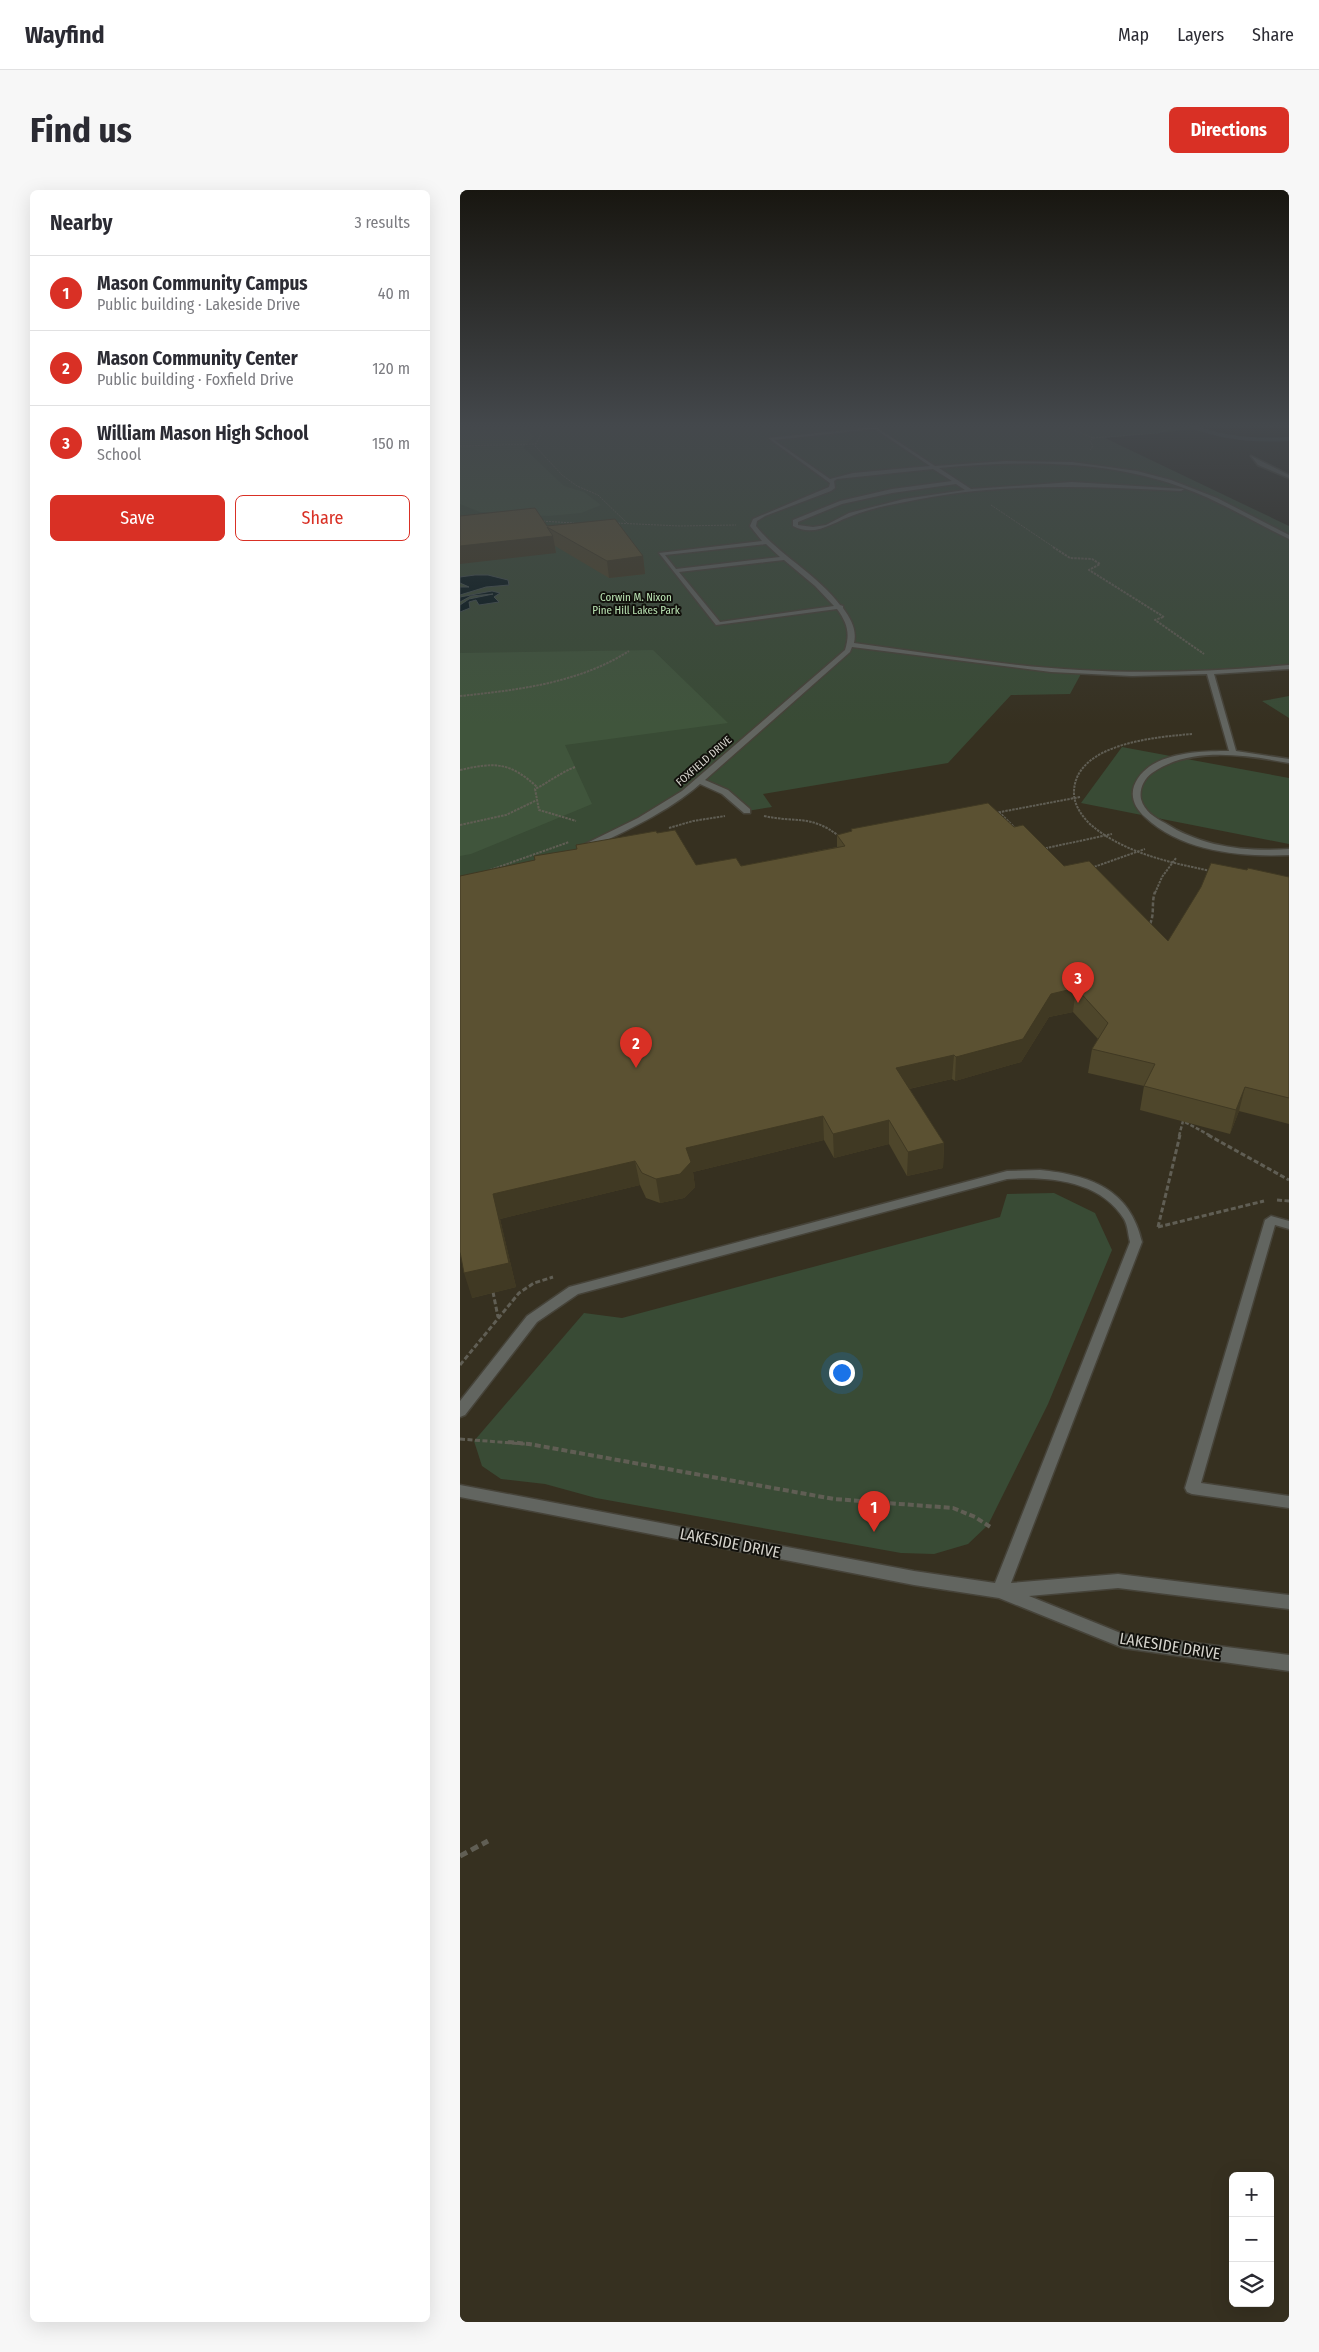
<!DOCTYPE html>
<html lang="en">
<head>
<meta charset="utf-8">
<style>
	:root { --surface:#fff; --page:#f7f7f7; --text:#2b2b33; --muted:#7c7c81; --line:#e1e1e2; --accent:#d93025 }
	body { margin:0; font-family:"Fira Sans Condensed",sans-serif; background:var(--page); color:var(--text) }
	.controls { position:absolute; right:15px; bottom:15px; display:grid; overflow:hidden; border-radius:8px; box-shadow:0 5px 20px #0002 }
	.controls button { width:45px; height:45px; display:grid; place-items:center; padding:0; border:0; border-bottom:1px solid var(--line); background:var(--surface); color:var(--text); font:25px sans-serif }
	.you { position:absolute; left:381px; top:1182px; width:18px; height:18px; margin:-12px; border:4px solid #fff; border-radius:50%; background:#1a73e8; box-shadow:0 0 0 8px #1a73e833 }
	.badge { display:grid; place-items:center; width:32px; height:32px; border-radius:50%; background:var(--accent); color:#fff; font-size:16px; font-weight:700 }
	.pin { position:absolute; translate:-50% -41px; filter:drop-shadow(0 1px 2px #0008) }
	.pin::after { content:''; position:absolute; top:26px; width:18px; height:15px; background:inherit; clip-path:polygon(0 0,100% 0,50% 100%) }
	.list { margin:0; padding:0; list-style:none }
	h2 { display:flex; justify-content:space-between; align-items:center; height:65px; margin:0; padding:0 20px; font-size:21px }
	h2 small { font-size:16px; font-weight:400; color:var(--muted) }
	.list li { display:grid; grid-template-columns:32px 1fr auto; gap:15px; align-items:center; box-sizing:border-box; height:75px; padding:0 20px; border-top:1px solid var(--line) }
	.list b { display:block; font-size:19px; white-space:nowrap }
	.list p { margin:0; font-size:16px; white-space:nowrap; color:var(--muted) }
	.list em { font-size:16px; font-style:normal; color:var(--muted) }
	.actions { display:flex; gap:10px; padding:15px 20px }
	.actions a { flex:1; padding:11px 0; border:1px solid var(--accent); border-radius:8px; text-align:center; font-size:18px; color:var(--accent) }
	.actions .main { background:var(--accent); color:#fff }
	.icon { flex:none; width:28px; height:28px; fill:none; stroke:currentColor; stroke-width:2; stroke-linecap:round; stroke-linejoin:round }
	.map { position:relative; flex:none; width:829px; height:2132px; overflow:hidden; border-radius:8px }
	header { display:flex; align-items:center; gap:30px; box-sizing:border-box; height:70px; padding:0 25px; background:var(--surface); border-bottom:1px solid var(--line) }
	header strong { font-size:24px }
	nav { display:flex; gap:28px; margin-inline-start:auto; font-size:18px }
	.intro { display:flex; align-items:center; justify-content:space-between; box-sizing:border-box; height:120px; padding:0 30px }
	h1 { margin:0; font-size:35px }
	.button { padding:12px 22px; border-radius:8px; background:var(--accent); color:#fff; font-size:18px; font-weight:700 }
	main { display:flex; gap:30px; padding:0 30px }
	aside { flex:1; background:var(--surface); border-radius:8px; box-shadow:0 5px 20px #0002 }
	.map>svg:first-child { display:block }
	.built { fill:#363020; fill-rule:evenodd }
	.green { fill:#394b35 }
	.forest { fill:#40553c }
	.water { fill:#011418; stroke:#404d4e }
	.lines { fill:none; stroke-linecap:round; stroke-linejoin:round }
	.stream { stroke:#404d4e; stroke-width:4 }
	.minor-casing { stroke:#464339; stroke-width:3 }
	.path-far5 { stroke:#605e54; stroke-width:1; stroke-dasharray:2 1; stroke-linecap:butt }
	.path-far4 { stroke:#605e54; stroke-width:2; stroke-dasharray:2.5 1; stroke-linecap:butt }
	.path-far3 { stroke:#605e54; stroke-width:2.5; stroke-dasharray:4 2; stroke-linecap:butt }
	.path-far2 { stroke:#605e54; stroke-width:3; stroke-dasharray:5 2.5; stroke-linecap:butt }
	.path-far1 { stroke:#605e54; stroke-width:4; stroke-dasharray:6 3; stroke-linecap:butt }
	.path { stroke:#605e54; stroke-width:5; stroke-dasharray:8 4.5; stroke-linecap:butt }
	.minor { fill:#626560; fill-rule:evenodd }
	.wall { fill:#4e462b }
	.shaded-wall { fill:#403923 }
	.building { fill:#5b5132; stroke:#403923 }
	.labels { text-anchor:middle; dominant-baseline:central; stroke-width:4; stroke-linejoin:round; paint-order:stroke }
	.far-park-label { font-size:11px; fill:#bae3b3; stroke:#12110c }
	.far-street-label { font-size:11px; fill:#d4d2cb; stroke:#12110c }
	.near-street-label { font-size:16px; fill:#d4d2cb; stroke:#12110c }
</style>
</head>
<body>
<header>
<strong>Wayfind</strong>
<nav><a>Map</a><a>Layers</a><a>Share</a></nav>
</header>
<div class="intro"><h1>Find us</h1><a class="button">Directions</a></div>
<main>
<aside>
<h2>Nearby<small>3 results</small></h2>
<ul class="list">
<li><span class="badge">1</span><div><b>Mason Community Campus</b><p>Public building · Lakeside Drive</p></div><em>40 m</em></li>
<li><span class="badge">2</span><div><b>Mason Community Center</b><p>Public building · Foxfield Drive</p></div><em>120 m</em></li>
<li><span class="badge">3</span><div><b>William Mason High School</b><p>School</p></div><em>150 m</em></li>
</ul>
<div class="actions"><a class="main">Save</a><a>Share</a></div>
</aside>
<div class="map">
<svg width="829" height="2132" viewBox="0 0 829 2132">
	<rect width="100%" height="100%" fill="#2b281d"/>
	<path class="built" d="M388,461L829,477V2132H0V698ZM773,1986H810V2113H773Z"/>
	<path class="green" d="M0,237H732L736,239L645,248L829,336V477L686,483L622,482L610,504L551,505L488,573L303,604L312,617L287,621L265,602L240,591L135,654L0,698Z
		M829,506V528L802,511Z
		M662,557L829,588V654L621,613Z
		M594,1003L635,1023L652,1060L588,1214L528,1335L508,1354L474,1364L441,1363L136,1308L85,1294L41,1289L22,1276L14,1251L124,1123L162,1128L540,1027L547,1004Z"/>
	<path class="forest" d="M0,237H67L74,246L63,257L104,296L124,302L141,315L121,323L88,326L20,322L0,314Z
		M193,460L268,533L105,555L132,614L11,664L0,666V463Z"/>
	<path class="water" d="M15,385H28L48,390L49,395L26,397L0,405V397H9L0,393V387Z
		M32,401L40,403L34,407L39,412L19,415L16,410L9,412L10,418L0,422V415L9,409L33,404L11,406L0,412V407Z"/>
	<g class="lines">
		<path class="stream" d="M734,237C765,249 796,251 829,249"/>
		<defs>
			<path id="minor" d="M416,237L475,276L546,271L612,272L677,281L711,290L757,308L829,345V349L827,348C792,331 758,310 721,297C643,269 560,271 479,278L511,299L612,292L724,299L721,301C629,296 535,292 445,312C428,315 410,319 394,325C373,332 355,348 333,336V330L380,311L432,299L492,291L473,279L377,289L374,291L375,298L371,301L305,326L297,331L296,336C320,366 357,384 380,415L383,416V418C391,429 397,440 394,453C469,463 544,476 620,480C690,484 759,481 829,475V479L754,484L776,561L829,569V573C786,565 730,556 692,583C684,589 679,599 681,609C684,621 695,628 705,633C742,657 786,662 829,659V665C781,667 722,662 685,627C676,619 670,608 674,596C687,562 739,561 769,561L747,484L672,486L591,482L392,457L390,462L245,590L268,600L290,619V623H284L262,604L240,594C208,622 167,640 129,659H123V655L178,628L222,601L385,460C390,444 388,434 377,419L256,435L199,363L302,351L290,336L293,329L369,297L370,293L308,248ZM415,239L470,276L393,283L370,289L314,250ZM496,294L505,300L444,309L389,323L366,335L353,337L338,335V332L382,314L432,303ZM306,354L320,367L216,379L205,365ZM324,370L355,396L374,416L260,432L219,382Z
				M791,266L829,285V288L798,275Z
				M580,980C630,985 670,999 682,1052L551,1393L658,1384L829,1405V1419L658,1398L569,1406L663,1444L829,1465V1481L663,1458L539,1408L454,1395L0,1307V1295L454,1381L535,1393L670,1052C668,1045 668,1036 664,1029C640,990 587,986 547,989L118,1104L77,1132L5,1225L0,1227V1211L67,1126L109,1097L547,981Z
				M811,1026L829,1031V1039L815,1035L741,1293L829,1306V1318L732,1304L727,1302L725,1298L805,1030Z"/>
		</defs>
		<use href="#minor" class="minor-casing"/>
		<path class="path-far5" d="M81,237L83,240L75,256L102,285L117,296L138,305L167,333
			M606,237L633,248
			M0,256L76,254
			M630,260L633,256L630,251L633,248L698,243L713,237
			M531,315L595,358
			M80,331L114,333
			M155,333L220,336L276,335"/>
		<path class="path-far4" d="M593,357L610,368L632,369L640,374L629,380L704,427
			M703,427L695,430L744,464
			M0,506C58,500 119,493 169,461
			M732,544C697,547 616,553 614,601C613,616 625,631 636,639C669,664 712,673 751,681
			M115,577C100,583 89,592 75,599L79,620L116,631
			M0,580C35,572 50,572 77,597
			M539,622L556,639
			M535,623L620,607
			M304,626C336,633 350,624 379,646
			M0,635L46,625L77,610
			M209,638L233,631L265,626
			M582,659L652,644
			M631,678L685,659
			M30,680L109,652
			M695,703L702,687L716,668"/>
		<path class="path-far3" d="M690,734C695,723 691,713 695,702
			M719,946L723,931L751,946"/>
		<path class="path-far2" d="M748,945L829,990
			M817,1010L829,1011
			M698,1037L720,945
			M698,1037L804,1011
			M33,1102L38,1127
			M0,1175L59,1103L74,1093L93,1087
			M0,1249L65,1254"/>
		<path class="path-far1" d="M48,1252L69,1254L374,1309L493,1318L515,1327L532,1338"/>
		<path class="path" d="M0,1666L28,1651"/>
		<use href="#minor" class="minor"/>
	</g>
	<path class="wall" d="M87,336L183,366L185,384L149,388L95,356L96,363Z
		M554,637L604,676L708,751L787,680L829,687V934L779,921L770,944L680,920L684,896L628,883L632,859L638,849L613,822L589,827L561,872L495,891L492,889L449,899L484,953L483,978L447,986L429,954L374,968L364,950L233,982L235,997L224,1008L200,1013L186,1008L180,995L40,1029L56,1097L12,1108L75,670L116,659V655L197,643L236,675L281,676L377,657V645L391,642V639Z"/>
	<path class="shaded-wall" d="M93,346L96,363L0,374V356Z
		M183,366L185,384L149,388L147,371Z
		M616,798L613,822L589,827L561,872L495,891L496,867L591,804Z
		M494,865L492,889L435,902L436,878Z
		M785,897L779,921L770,944L776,920Z
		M363,926L364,950L233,982L235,997L224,1008L200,1013L196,989L226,958Z
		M429,930V954L374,968L373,944Z
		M484,953L483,978L447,986L448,962Z
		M175,971L180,995L40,1029L56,1097L12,1108L4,1083L33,1004Z"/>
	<path class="building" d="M75,318L87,336L155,329L183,366L147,371L87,337L93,346L0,356V326Z
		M528,613L554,637L563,635L604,676L629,671L708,751L741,697L751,673L787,680L788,678L829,687V908L785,897L776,920L684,896L695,874L632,859L648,833L616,798L591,804L563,849L496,867L494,865L436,878L484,953L448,962L429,930L373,944L363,926L226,958L231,972L220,984L196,989L182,983L175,971L33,1004L49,1073L4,1083L0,1062V686L75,670L74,666L117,659L116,655L196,641L197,643L215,640L236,675L276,668L281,676L385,656L377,645L392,641L391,639Z"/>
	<linearGradient id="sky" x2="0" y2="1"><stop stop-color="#181610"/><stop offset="0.44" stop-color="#44484c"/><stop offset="1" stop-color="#44484c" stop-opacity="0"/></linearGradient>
	<rect width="829" height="535" fill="url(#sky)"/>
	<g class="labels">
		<g class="far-park-label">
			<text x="176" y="407">Corwin M. Nixon<tspan x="176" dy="13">Pine Hill Lakes Park</tspan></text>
		</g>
		<g class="far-street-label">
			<text transform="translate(244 571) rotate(-41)">FOXFIELD DRIVE</text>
		</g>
		<g class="near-street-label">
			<text transform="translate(270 1353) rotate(11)">LAKESIDE DRIVE</text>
			<text transform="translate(710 1456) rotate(9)">LAKESIDE DRIVE</text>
		</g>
	</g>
</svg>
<div class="controls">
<button>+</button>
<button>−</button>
<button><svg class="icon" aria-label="layers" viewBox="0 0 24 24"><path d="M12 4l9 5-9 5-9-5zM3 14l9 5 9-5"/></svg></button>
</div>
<div class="you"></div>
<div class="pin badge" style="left:414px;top:1342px">1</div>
<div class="pin badge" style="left:176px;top:878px">2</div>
<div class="pin badge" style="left:618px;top:813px">3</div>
</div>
</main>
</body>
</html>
